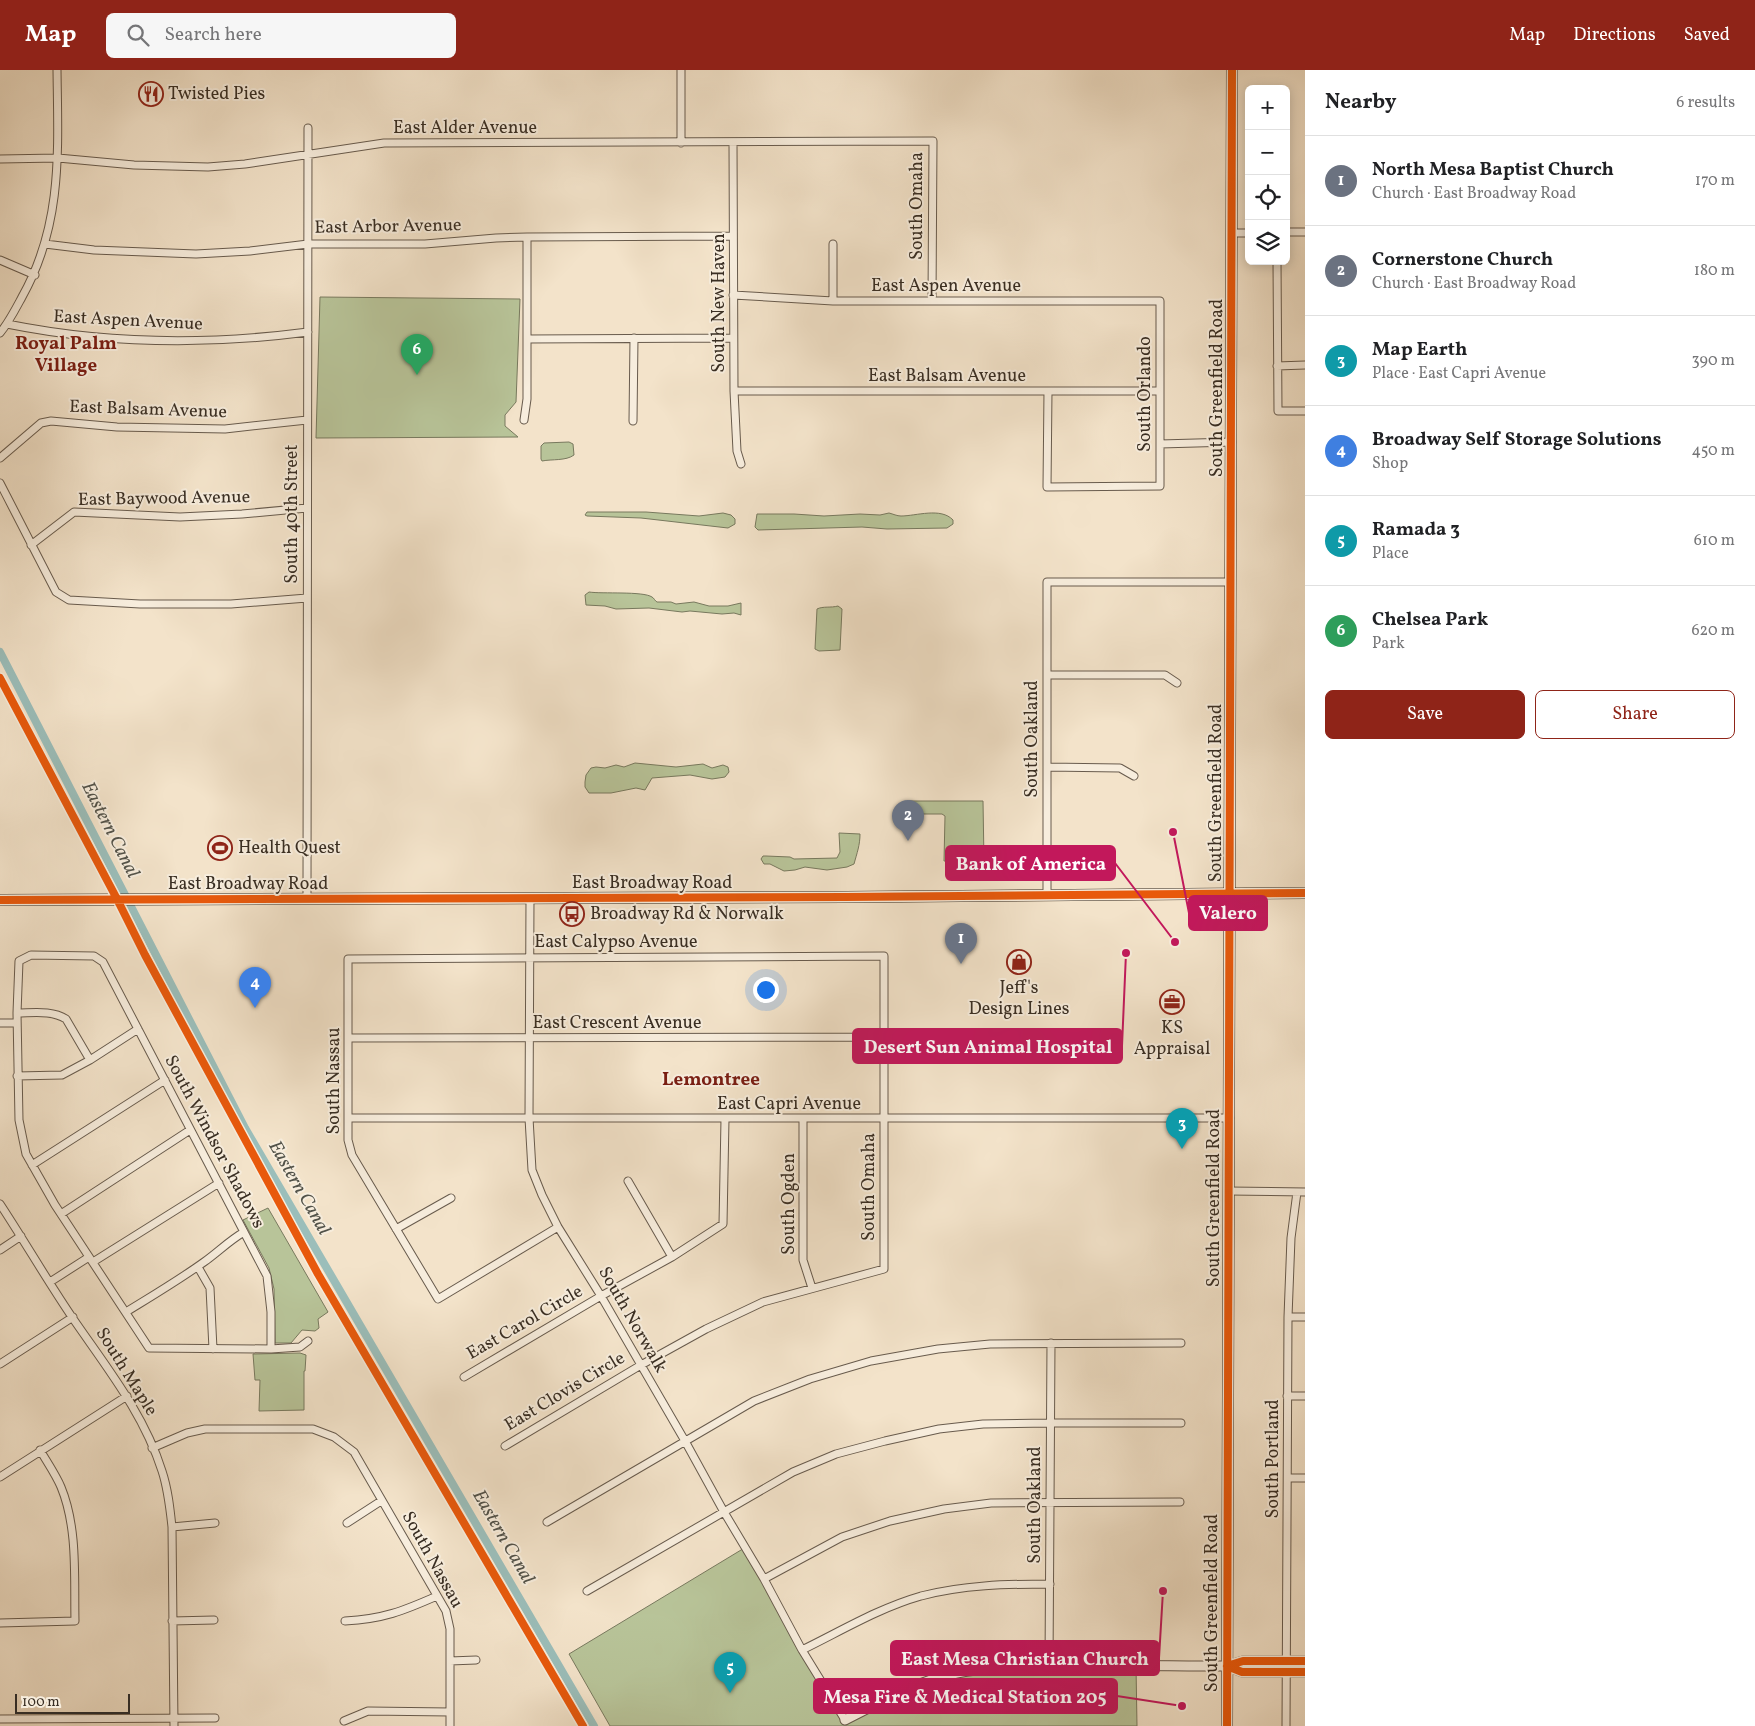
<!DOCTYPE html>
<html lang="en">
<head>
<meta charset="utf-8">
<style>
	:root { --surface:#fff; --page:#f6f6f6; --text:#202124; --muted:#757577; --line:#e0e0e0; --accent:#8f2418 }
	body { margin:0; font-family:Vollkorn,serif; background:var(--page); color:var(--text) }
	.controls { position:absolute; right:15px; top:15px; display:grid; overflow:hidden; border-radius:8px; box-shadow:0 2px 12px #0003 }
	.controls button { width:45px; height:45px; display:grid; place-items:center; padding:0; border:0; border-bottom:1px solid var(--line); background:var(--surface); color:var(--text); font:25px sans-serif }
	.scale { position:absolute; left:15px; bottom:12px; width:115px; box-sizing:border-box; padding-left:5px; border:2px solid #392e23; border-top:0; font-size:14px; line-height:18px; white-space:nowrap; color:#392e23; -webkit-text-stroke:4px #f7eddd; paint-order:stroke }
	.you { position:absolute; left:765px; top:919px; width:18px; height:18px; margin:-12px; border:4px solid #fff; border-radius:50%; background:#1a73e8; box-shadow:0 0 0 8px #1a73e833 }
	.badge { display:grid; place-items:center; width:32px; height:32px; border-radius:50%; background:var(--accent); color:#fff; font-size:16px; font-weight:700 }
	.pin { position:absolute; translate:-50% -41px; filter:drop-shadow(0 1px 2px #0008) }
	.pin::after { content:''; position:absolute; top:26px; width:18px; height:15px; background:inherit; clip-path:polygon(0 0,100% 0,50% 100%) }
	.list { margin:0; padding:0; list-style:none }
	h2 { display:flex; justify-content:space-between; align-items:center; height:65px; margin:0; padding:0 20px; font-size:21px }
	h2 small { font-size:16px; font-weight:400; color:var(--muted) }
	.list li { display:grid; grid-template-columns:32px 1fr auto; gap:15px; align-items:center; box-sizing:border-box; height:90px; padding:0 20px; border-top:1px solid var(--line) }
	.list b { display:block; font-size:19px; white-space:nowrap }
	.list p { margin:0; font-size:16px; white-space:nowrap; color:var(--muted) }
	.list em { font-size:16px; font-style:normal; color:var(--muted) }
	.actions { display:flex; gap:10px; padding:15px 20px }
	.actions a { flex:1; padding:11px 0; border:1px solid var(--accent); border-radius:8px; text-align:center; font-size:18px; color:var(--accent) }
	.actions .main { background:var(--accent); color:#fff }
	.icon { flex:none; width:28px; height:28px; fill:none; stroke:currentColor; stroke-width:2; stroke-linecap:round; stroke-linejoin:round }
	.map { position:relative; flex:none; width:1305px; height:1656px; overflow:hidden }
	header { display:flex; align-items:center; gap:30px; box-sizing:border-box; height:70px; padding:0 25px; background:var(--accent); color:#fff }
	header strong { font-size:24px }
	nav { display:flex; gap:28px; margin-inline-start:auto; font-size:18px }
	.search { width:350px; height:45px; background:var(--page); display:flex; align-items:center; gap:12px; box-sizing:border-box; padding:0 18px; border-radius:8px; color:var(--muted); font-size:19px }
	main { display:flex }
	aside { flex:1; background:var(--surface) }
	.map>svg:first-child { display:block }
	.green { fill:#b8c499; stroke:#78795e }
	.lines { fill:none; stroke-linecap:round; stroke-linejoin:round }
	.canal { stroke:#9bbeba; stroke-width:8 }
	.minor-casing { stroke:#685b4d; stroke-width:9 }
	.tertiary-casing { stroke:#685b4d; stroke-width:11 }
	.secondary-casing { stroke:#392e23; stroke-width:12 }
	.minor { stroke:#f7eddd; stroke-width:7 }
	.tertiary { stroke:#f7eddd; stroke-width:9 }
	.secondary { stroke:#f7eddd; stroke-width:10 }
	.cycleway-casing { stroke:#f7eddd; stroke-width:11 }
	.cycleway { stroke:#e8590c; stroke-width:8 }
	.labels { text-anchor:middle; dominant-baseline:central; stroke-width:4; stroke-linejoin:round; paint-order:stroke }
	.poi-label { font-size:18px; fill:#392e23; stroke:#f7eddd; text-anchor:start }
	.street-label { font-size:18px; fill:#392e23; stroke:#f7eddd }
	.neighbourhood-label { font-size:19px; font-weight:bold; fill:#7a1f14; stroke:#f7eddd }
	.water-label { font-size:19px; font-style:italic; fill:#525249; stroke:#f7eddd }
	.leader { fill:none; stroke:#c2185b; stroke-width:2 }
	.callout-dot { fill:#c2185b; stroke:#f7eddd; stroke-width:2 }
	.callout { fill:#c2185b; stroke:#c2185b; stroke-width:2 }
	.callout-label { font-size:19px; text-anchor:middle; font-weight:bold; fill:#fff }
</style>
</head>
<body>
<header>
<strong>Map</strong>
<div class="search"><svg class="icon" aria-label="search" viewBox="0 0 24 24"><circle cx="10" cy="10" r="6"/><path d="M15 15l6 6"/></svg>Search here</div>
<nav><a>Map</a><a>Directions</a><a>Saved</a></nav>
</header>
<main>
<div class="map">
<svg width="1305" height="1656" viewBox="0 0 1305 1656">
	<rect width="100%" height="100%" fill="#f3e3ca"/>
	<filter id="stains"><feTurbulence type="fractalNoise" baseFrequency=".004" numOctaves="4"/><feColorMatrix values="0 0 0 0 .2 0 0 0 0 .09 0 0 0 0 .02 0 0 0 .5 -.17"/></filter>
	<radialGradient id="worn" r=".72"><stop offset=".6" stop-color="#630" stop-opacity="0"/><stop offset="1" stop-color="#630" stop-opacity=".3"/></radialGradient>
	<path class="green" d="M320,227L520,229L516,332L505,345V356L518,367L316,368Z
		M569,372L573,374L574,385C566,391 552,389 542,391L541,389V376L544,373Z
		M587,442H646L699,446L723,443L731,445L735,449V454L728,458L641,448L587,446L585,445Z
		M889,443C893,444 897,446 901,446C916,446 941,437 953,450V454L947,458L887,459L862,457L758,460L755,457L757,444H794L824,446L860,444L880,445Z
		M589,522C602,524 643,521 652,527C654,528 655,531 657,532H671L676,534L694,532L709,536H728L741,533V545L734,543L722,544L690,541L682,542L649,538L616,539L605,536L586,535L585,525Z
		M838,536L842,539L840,580L819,581L815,579L817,539C823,536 831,538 838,536Z
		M635,693L676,697L703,694L712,698L723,695L728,697L729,702L725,707L712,709L690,705L652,708L645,720L636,718L611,723H589L585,717V712L586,705L591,698L596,697L605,698L616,695L624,697Z
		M909,731H983L984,792L944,791L945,746L942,744H915L909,738Z
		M839,763L860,764C860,775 857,783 854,794L847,797L827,800L805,797L795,800L784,801L770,794H764L761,789L763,786H766L790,787L794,789L837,788L840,782Z
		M268,1138L328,1242L318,1249L319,1258L315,1261L302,1260L291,1273H275L274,1219L269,1198L243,1150Z
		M300,1283L306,1285L305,1301H304V1340L259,1341L260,1310H255L253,1284Z
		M746,1477L845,1650L957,1603L1136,1596L1137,1656H610L569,1584Z"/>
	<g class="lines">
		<path class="canal" d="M0,582L245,1058L594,1656"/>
		<defs>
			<path id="minor" d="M681,0V73
				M733,72L734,321L737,381L741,394
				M0,89L58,88L134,95L208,97L245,94L384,73L933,71L932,230
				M1286,162H1305
				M1232,163H1249
				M45,174L94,180L196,184L250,181L308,174H425L496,168L527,167L733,166
				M0,190L35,205
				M1277,191L1278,341H1305
				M733,225L833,231H1160V416L1047,417L1048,321
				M833,231V174
				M7,254C106,274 208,275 308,262
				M0,263C9,252 15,240 22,227C63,154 58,81 57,0
				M527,269L733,268
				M1277,296L1305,295
				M734,321H1160
				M524,350L527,329V167
				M633,351L634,268
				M1160,374L1232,372
				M0,388L41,353L51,351L117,357L225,359L307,350
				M0,413L56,522L69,530L140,534H231L307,528
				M31,475L74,442L180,447L242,444L307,438
				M1047,605H1165L1177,613
				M1047,697L1120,698L1134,706
				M1047,825V512H1231
				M530,828L529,1048L532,1100L542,1125L558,1157L601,1226L685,1371L724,1442L764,1509L802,1580L845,1650
				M307,829L308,58
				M17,943C33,943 52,940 66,949L90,990
				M0,953H17
				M349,968L885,967
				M17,1006L62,1005L90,990L138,959
				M349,1048H1230
				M803,1049V1190L812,1218
				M32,1095L165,1010
				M628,1111L672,1187
				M1228,1121L1305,1122
				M0,1134C25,1172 48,1212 74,1250C107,1298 144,1344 162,1401C168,1419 170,1438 172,1457L174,1656
				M61,1144L190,1060
				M396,1159L451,1128
				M0,1180L21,1166
				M93,1192L219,1113
				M198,1197L210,1218L213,1279
				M50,1212L89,1187
				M126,1242C152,1226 179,1210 204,1192C218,1182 230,1170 244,1162
				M1288,1247H1305
				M271,1279V1242L267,1206L103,892L94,886L31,885L19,891L17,943L19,1050L26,1084L55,1135L149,1278L271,1279L300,1277L308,1271
				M0,1294L73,1247
				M464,1307L601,1226L672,1187L723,1154L725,1049
				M1287,1326H1305
				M505,1376L641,1295L706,1259L763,1232L884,1199V886L348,889V1070L352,1085L438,1229L558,1157
				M152,1378L187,1363L205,1359H313L334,1367L354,1382L446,1541L450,1559V1656
				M0,1407L127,1326
				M1288,1408H1305
				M547,1452L754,1331L810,1309L871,1291L938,1279L990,1274L1181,1273
				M347,1453L381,1431
				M172,1457L215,1453
				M764,1509L842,1467L890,1451L944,1439L991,1433L1180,1432
				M587,1521L793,1402L836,1384L885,1371L939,1359L983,1354L1050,1353H1181
				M172,1551L214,1550
				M345,1551C383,1549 403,1541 437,1526
				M0,1553L75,1551C74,1508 78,1458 61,1417C56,1405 47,1392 40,1380
				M802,1580C841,1561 879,1538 921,1526C963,1515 1006,1514 1050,1514
				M450,1591L476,1590
				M1049,1596L1051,1273
				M0,1649L215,1648
				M344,1651L368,1641L450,1642
				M1286,1656L1288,1247L1291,1168L1297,1122"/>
			<path id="tertiary" d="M1227,1596L1242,1602H1305
				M845,1650C881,1632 917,1611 957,1603C980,1598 1005,1598 1029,1597C1095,1594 1161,1596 1227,1596L1243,1591H1305"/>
			<path id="secondary" d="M0,830L846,827L1305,823
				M1227,1656L1232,0"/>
		</defs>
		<use href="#minor" class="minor-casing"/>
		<use href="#tertiary" class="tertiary-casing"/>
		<use href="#secondary" class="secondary-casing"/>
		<use href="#minor" class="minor"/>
		<use href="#tertiary" class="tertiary"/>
		<use href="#secondary" class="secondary"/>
		<defs>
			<path id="cycleway" d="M0,608L117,829L145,885L318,1204L583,1656
				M0,830L846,827L1305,823
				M1227,1596L1242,1602H1305
				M1227,1596L1243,1591H1305
				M1227,1656L1232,0"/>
		</defs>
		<use href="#cycleway" class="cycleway-casing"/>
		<use href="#cycleway" class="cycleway"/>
	</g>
	<defs>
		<symbol id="restaurant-ring" viewBox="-11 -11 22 22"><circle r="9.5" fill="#f7eddd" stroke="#8f2418" stroke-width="1.5"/><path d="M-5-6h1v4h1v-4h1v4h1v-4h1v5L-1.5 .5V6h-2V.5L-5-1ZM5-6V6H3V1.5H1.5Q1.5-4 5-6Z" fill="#8f2418"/></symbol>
		<symbol id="stadium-ring" viewBox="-11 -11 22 22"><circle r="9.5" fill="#f7eddd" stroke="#8f2418" stroke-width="1.5"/><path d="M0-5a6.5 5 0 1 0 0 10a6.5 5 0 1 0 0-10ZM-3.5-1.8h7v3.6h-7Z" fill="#8f2418"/></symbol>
		<symbol id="bus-ring" viewBox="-11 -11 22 22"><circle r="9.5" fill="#f7eddd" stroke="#8f2418" stroke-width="1.5"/><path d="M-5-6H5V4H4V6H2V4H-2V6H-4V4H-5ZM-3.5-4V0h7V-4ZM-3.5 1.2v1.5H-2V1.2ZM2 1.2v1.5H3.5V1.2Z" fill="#8f2418"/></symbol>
		<symbol id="shop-ring" viewBox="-11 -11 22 22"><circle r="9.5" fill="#f7eddd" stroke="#8f2418" stroke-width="1.5"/><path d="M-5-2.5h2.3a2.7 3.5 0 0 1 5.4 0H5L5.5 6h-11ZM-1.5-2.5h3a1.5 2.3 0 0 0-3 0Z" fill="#8f2418"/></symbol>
		<symbol id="office-ring" viewBox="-11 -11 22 22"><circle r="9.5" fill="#f7eddd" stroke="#8f2418" stroke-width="1.5"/><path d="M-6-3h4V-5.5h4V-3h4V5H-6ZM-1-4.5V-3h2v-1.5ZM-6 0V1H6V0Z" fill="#8f2418"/></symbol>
	</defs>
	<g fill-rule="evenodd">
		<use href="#restaurant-ring" x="137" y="10" width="28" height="28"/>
		<use href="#stadium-ring" x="206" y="764" width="28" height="28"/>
		<use href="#bus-ring" x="558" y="830" width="28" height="28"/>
		<use href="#shop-ring" x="1005" y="878" width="28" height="28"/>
		<use href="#office-ring" x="1158" y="918" width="28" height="28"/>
	</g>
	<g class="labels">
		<g class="poi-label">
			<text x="168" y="24">Twisted Pies</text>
			<text x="238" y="778">Health Quest</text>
			<text x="590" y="844">Broadway Rd &amp; Norwalk</text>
			<text x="1019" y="918" text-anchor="middle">Jeff's<tspan x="1019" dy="21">Design Lines</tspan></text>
			<text x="1172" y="958" text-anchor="middle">KS<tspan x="1172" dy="21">Appraisal</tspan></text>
		</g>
		<g class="street-label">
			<text x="465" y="58">East Alder Avenue</text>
			<text transform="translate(917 136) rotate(-90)">South Omaha</text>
			<text transform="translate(388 157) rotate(-1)">East Arbor Avenue</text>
			<text x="946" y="216">East Aspen Avenue</text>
			<text transform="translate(719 233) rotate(-90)">South New Haven</text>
			<text transform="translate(128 251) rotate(3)">East Aspen Avenue</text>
			<text x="947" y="306">East Balsam Avenue</text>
			<text transform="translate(1217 318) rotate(-90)">South Greenfield Road</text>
			<text transform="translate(1145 324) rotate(-90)">South Orlando</text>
			<text transform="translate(148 340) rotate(2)">East Balsam Avenue</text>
			<text transform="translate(164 429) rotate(-1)">East Baywood Avenue</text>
			<text transform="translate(292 444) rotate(-90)">South 40th Street</text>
			<text transform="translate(1032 669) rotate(-90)">South Oakland</text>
			<text transform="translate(1216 723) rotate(-90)">South Greenfield Road</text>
			<text x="652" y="813">East Broadway Road</text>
			<text x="248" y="814">East Broadway Road</text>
			<text x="616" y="872">East Calypso Avenue</text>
			<text x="617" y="953">East Crescent Avenue</text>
			<text transform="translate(334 1011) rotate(-90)">South Nassau</text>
			<text x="789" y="1034">East Capri Avenue</text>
			<text transform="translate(214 1072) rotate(62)">South Windsor Shadows</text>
			<text transform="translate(869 1117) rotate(-90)">South Omaha</text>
			<text transform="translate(1214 1128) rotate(-90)">South Greenfield Road</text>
			<text transform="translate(789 1134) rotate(-90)">South Ogden</text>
			<text transform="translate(632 1250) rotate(60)">South Norwalk</text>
			<text transform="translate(525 1253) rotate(-30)">East Carol Circle</text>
			<text transform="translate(126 1302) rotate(58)">South Maple</text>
			<text transform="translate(565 1322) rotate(-31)">East Clovis Circle</text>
			<text transform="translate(1273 1389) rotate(-90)">South Portland</text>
			<text transform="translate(1035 1435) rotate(-90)">South Oakland</text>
			<text transform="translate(432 1490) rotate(61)">South Nassau</text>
			<text transform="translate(1212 1533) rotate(-90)">South Greenfield Road</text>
		</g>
		<g class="neighbourhood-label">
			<text x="66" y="274">Royal Palm<tspan x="66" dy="22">Village</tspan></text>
			<text x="711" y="1010">Lemontree</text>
		</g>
		<g class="water-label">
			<text transform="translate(110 760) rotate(63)">Eastern Canal</text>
			<text transform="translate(299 1118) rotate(60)">Eastern Canal</text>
			<text transform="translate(503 1467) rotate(60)">Eastern Canal</text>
		</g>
	</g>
	<path class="leader" d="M1175 872L1115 793M1173 762L1189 843M1126 883L1122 976M1163 1521L1159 1588M1182 1636L1117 1626"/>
	<g class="callout-dot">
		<circle cx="1175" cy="872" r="5"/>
		<circle cx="1173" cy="762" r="5"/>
		<circle cx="1126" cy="883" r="5"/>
		<circle cx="1163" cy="1521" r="5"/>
		<circle cx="1182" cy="1636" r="5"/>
	</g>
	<g class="callout">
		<rect x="946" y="776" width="169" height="34" rx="5"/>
		<rect x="1189" y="826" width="78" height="34" rx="5"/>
		<rect x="853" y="959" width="269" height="34" rx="5"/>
		<rect x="891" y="1571" width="268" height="34" rx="5"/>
		<rect x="814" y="1609" width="303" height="34" rx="5"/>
	</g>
	<g class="callout-label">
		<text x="1031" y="800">Bank of America</text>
		<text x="1228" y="849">Valero</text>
		<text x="988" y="983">Desert Sun Animal Hospital</text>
		<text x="1025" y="1595">East Mesa Christian Church</text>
		<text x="965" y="1633">Mesa Fire &amp; Medical Station 205</text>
	</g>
	<rect width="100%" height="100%" filter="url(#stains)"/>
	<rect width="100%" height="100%" fill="url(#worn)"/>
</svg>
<div class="controls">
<button>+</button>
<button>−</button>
<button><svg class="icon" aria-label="locate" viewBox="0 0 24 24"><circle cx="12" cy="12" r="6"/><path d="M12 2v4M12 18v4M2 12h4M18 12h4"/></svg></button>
<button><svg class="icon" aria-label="layers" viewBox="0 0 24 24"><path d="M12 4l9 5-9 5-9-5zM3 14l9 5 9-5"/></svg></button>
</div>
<div class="scale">100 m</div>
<div class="you"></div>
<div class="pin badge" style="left:961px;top:894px;background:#6b7280">1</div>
<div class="pin badge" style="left:908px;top:771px;background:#6b7280">2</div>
<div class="pin badge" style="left:1182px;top:1079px;background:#0f9aa8">3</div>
<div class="pin badge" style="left:255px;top:938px;background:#3f7fe0">4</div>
<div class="pin badge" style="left:730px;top:1623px;background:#0f9aa8">5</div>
<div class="pin badge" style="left:417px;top:305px;background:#2e9e5b">6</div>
</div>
<aside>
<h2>Nearby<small>6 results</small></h2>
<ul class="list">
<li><span class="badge" style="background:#6b7280">1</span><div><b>North Mesa Baptist Church</b><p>Church · East Broadway Road</p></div><em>170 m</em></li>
<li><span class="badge" style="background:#6b7280">2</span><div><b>Cornerstone Church</b><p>Church · East Broadway Road</p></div><em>180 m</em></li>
<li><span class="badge" style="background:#0f9aa8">3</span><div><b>Map Earth</b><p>Place · East Capri Avenue</p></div><em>390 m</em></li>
<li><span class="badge" style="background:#3f7fe0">4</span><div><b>Broadway Self Storage Solutions</b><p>Shop</p></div><em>450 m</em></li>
<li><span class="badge" style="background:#0f9aa8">5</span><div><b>Ramada 3</b><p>Place</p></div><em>610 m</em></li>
<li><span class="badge" style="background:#2e9e5b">6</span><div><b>Chelsea Park</b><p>Park</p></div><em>620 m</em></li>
</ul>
<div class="actions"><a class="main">Save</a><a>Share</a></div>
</aside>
</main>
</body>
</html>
